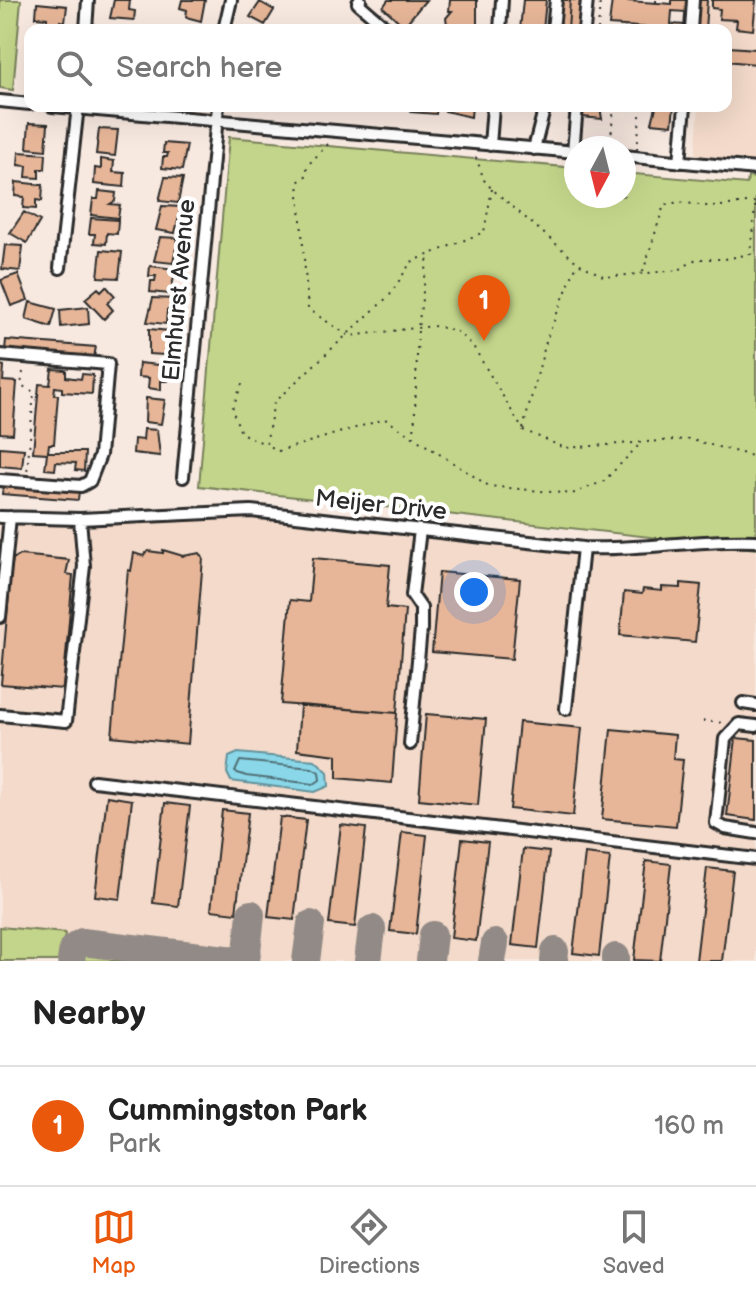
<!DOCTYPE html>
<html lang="en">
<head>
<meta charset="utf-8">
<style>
	:root { --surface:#fff; --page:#f2f2f2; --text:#222; --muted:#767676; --line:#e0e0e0; --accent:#ea580c }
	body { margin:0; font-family:"Balsamiq Sans",sans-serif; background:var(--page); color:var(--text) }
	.compass { position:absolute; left:564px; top:136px; width:72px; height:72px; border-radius:50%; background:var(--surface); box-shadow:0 8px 32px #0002; rotate:187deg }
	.you { position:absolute; left:474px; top:592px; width:28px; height:28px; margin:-20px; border:6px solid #fff; border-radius:50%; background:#1a73e8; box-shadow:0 0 0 12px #1a73e833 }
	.badge { display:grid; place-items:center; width:52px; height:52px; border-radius:50%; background:var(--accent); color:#fff; font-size:26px; font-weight:700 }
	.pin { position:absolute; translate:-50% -66px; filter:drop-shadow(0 2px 4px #0008) }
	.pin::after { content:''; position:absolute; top:42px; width:28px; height:24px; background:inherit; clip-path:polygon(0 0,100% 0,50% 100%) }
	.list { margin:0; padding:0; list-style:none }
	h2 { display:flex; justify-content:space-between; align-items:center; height:104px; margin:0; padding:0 32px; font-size:34px }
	h2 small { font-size:26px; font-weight:400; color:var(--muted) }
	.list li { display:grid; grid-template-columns:52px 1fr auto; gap:24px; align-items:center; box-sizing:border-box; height:120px; padding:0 32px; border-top:2px solid var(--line) }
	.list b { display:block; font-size:30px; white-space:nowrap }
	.list p { margin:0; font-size:26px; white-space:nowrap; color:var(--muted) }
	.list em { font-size:26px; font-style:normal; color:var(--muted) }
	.icon { flex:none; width:44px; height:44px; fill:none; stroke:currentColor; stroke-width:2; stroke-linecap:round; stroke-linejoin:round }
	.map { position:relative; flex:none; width:756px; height:961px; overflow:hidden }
	.search { position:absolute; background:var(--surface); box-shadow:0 8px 32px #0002; left:24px; right:24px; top:24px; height:88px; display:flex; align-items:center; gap:20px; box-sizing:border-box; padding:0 28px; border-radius:16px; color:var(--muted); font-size:30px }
	.sheet { height:224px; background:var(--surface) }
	nav { display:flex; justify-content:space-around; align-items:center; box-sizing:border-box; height:112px; border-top:2px solid var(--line); background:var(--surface); font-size:22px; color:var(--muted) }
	nav a { display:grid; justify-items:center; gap:4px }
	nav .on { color:var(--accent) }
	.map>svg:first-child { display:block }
	.built { fill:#f3daca }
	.green { fill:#c3d58a; stroke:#77805a; stroke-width:2 }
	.water { fill:#89d7e8; stroke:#63929c; stroke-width:2 }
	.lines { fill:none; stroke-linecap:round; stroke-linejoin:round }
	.shore { stroke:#517077; stroke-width:2 }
	.taxiway { stroke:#928a86; stroke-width:28 }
	.building { fill:#e7b698; stroke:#2b2b2b; stroke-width:2 }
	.minor-casing { stroke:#2b2b2b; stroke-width:16 }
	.path { stroke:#2b2b2b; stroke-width:2; stroke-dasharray:2 6; stroke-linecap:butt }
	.minor { stroke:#fff; stroke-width:10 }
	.labels { text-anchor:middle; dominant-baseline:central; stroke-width:8; stroke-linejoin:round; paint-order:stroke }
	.street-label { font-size:24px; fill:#2b2b2b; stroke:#fff }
</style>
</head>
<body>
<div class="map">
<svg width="756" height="961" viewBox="0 0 756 961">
	<rect width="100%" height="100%" fill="#f8e9e0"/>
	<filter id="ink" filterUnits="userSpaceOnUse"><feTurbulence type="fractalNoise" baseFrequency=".0125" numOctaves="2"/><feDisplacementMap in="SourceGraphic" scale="16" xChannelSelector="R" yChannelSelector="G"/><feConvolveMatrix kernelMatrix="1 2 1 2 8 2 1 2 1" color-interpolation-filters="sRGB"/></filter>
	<g filter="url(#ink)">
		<path class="built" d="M708,0H756V162L695,157L699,106H726V30H706Z
			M236,517L601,556L730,546L756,549V961H0V524L80,526Z"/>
		<path class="green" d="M0,0H21L13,90L0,88Z
			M229,137L576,168V196H624V173L747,184L748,177L756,178V549L199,486Z
			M0,927L65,933L62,961H0Z
			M102,951H110L191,961H79L81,952Z"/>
		<path class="water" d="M238,753L315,760L328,772L329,786L315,792L231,781L227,773L229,757Z"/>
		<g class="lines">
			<path class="shore" d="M240,761L312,768L319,772L320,780L314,784L246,776L235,772Z"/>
			<path class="taxiway" d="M71,961L73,948L82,942L243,961
				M246,961L251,914
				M306,961L311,924
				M368,961L372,929
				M430,961L433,935
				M492,961L495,943
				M554,961L555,951
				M616,961V957"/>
		</g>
		<path class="building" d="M114,0H130L129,10L135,11L134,20L110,18Z
			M182,0H205L201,21L186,17L187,10L180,8Z
			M388,0H426L404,26L383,7Z
			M450,0H477V30H448L446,18L452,11H449Z
			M523,0H546L543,30H520Z
			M561,0H570L568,30H559Z
			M570,0H580L578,30H568Z
			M612,0L672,4V0H687L686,12L672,11L671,24L685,25L684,30L609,25Z
			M698,0H707L705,30H695Z
			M712,0H756L753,30L736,28L737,20L719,19L720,9L712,8Z
			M260,2L274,10L265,25L250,17Z
			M37,3L67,6L65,22L60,21L59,30L46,29L47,18L36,17Z
			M729,47L756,49V64L726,61Z
			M412,106H437L436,114L411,112Z
			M446,106H472L471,117L445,111Z
			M583,106H600L602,119L582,117Z
			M674,106L672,125L652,123L656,107Z
			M29,123L48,124L46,150L27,148Z
			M99,129L118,130L115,156L96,154Z
			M164,143L187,145L182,170L162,168L163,157H167L168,153H163Z
			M19,152L46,154L45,169H39V178L26,177L27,166L18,165Z
			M101,159L114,161L113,172L125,173L124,187L94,184L95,168L101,169Z
			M165,177L183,178L178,203L159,201Z
			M16,182L43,185L42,201L36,200V209L23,208L24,197L15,196Z
			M99,191L116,193L115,201L110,204L120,205L118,218L91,215L93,199H98Z
			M162,206L181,207L175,233L156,230Z
			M24,212L40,221L27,243L10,233Z
			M91,218L118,220L117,234L107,233L106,244L94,243L95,234H89Z
			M160,237L178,238L173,263L154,261Z
			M5,245L23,246L20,271L2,269Z
			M101,250L122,252L119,278L98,277Z
			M150,266L176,269L170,294L150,292L151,281H155L156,276H149Z
			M18,274L28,300L11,306L1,280Z
			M106,286L115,296L107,303L113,310L104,319L85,299L98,288L101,291Z
			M153,298L174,299L173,311L167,310L166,324L147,322Z
			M30,302L56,309L51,327L26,319Z
			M88,307L89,324L61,327L60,310Z
			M149,329L170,331L165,355L149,354Z
			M6,340L96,347L94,357L5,350Z
			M139,363L168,366L167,381H161V390L148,388L149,378L138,377Z
			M0,365L4,366L3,381L17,382L13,434L0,433Z
			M52,369L66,370V377L81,379L82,374L93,375L92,394L62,392V388L55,387L54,395H58L54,444H49L48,452H85L84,471L75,470L76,463L56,462L55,470L45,469L47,453L33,452L39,384L50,385Z
			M146,398L165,400L161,424L145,422Z
			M144,429L157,430L160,456L133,453L134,439L143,440Z
			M0,447L24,449L22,468L0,466Z
			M3,486L79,491L78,500L2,494Z
			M163,550L183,556L200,553L203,558L188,744L112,736L128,570L131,571L134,553L143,556L148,551L163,553Z
			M20,555L69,560L66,574L73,575L63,689L1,684L11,570L13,559Z
			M313,558L390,565L386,608L405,610L397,713L281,704L290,600L309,602Z
			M439,572L520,579L512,659L432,652Z
			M681,583L701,585L695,642L620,635L624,592L642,594L643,589L662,591V587L681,588Z
			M300,705L397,713L392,783L337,778V755L297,750Z
			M426,714L486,719L478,805L419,799Z
			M519,722L582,728L573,816L510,809Z
			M611,729L675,735L673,759L683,760L676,826L602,819Z
			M736,738L756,740V820L727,816Z
			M107,796L132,800L120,899L95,896Z
			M165,803L190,806L178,906L153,903Z
			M222,810L248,813L236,913L211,910Z
			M280,817L306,820L294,920L268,917Z
			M341,825L366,828L355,927L329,924Z
			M402,832L427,835L416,934L390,931Z
			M462,839L488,842L476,941L451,938Z
			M523,849L549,852L538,948L512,945Z
			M585,854L610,857L599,956L573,953Z
			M646,861L671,864L660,961L634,960Z
			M707,868L733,871L722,961H696Z"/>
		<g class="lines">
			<defs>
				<path id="minor" d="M360,0L358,3L389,30
					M86,30L88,0
					M224,30L231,0
					M500,30L502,0
					M553,30L556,0
					M584,30L587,0
					M691,30L693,0
					M0,101L30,104
					M52,106L576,152
					M490,145L493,106
					M534,149L545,106
					M573,152L577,106
					M624,156L756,169
					M680,162L685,106
					M60,268L78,106
					M0,355L108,364L100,455L90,481L81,486L0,480
					M183,477L218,106
					M0,517L80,519L251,511L583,548C641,551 698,538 756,541
					M0,617L10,517
					M743,703L756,705
					M566,709L583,548
					M0,715L66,721L84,566L80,519
					M756,726L739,724L725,739L716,823L725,828L756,833
					M410,744L421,629V608L412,595L420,530
					M94,781L756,859"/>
			</defs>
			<use href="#minor" class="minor-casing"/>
			<path class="path" d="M656,2V0
				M598,30L600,0
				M625,30V27
				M653,30V29
				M328,144L307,166V175L298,182L308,309L349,336L433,326L455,330L473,346L523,430L565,448L688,439L756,457
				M610,148L614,106
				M637,149L641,106
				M476,157L484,180L492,189L578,263L605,277L679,270L696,259H725L750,254
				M492,189L484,232L411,262L390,295L274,402L266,444L279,451L385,419L489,486L572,494L604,481L639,445
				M756,198L750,254H756
				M643,272L664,205L679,202L713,207L755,202
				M23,372L21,385L34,392L27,473
				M242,384L232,409L241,433L265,444
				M523,429L547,338L577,264
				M414,437L418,328L428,256
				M754,456L756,431
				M703,721L725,723"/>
			<use href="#minor" class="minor"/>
		</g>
	</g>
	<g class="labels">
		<g class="street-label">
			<text transform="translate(179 290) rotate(-85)">Elmhurst Avenue</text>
			<text transform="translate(381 505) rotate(6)">Meijer Drive</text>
		</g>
	</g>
</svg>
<svg class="compass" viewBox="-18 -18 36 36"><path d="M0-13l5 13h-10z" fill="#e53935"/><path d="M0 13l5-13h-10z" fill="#767676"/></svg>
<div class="you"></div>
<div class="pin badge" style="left:484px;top:341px">1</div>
<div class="search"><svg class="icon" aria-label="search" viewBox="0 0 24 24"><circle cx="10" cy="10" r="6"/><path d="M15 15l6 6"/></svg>Search here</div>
</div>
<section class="sheet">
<h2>Nearby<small></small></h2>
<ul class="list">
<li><span class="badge">1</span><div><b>Cummingston Park</b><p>Park</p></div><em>160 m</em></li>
</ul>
</section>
<nav>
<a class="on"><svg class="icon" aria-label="map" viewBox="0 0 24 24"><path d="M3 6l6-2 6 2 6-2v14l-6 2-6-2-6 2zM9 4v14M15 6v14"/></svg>Map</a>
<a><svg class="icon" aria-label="directions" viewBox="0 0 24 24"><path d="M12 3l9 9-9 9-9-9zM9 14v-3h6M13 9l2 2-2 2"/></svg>Directions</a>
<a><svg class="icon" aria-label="saved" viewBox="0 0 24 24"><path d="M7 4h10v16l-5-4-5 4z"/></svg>Saved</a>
</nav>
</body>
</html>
